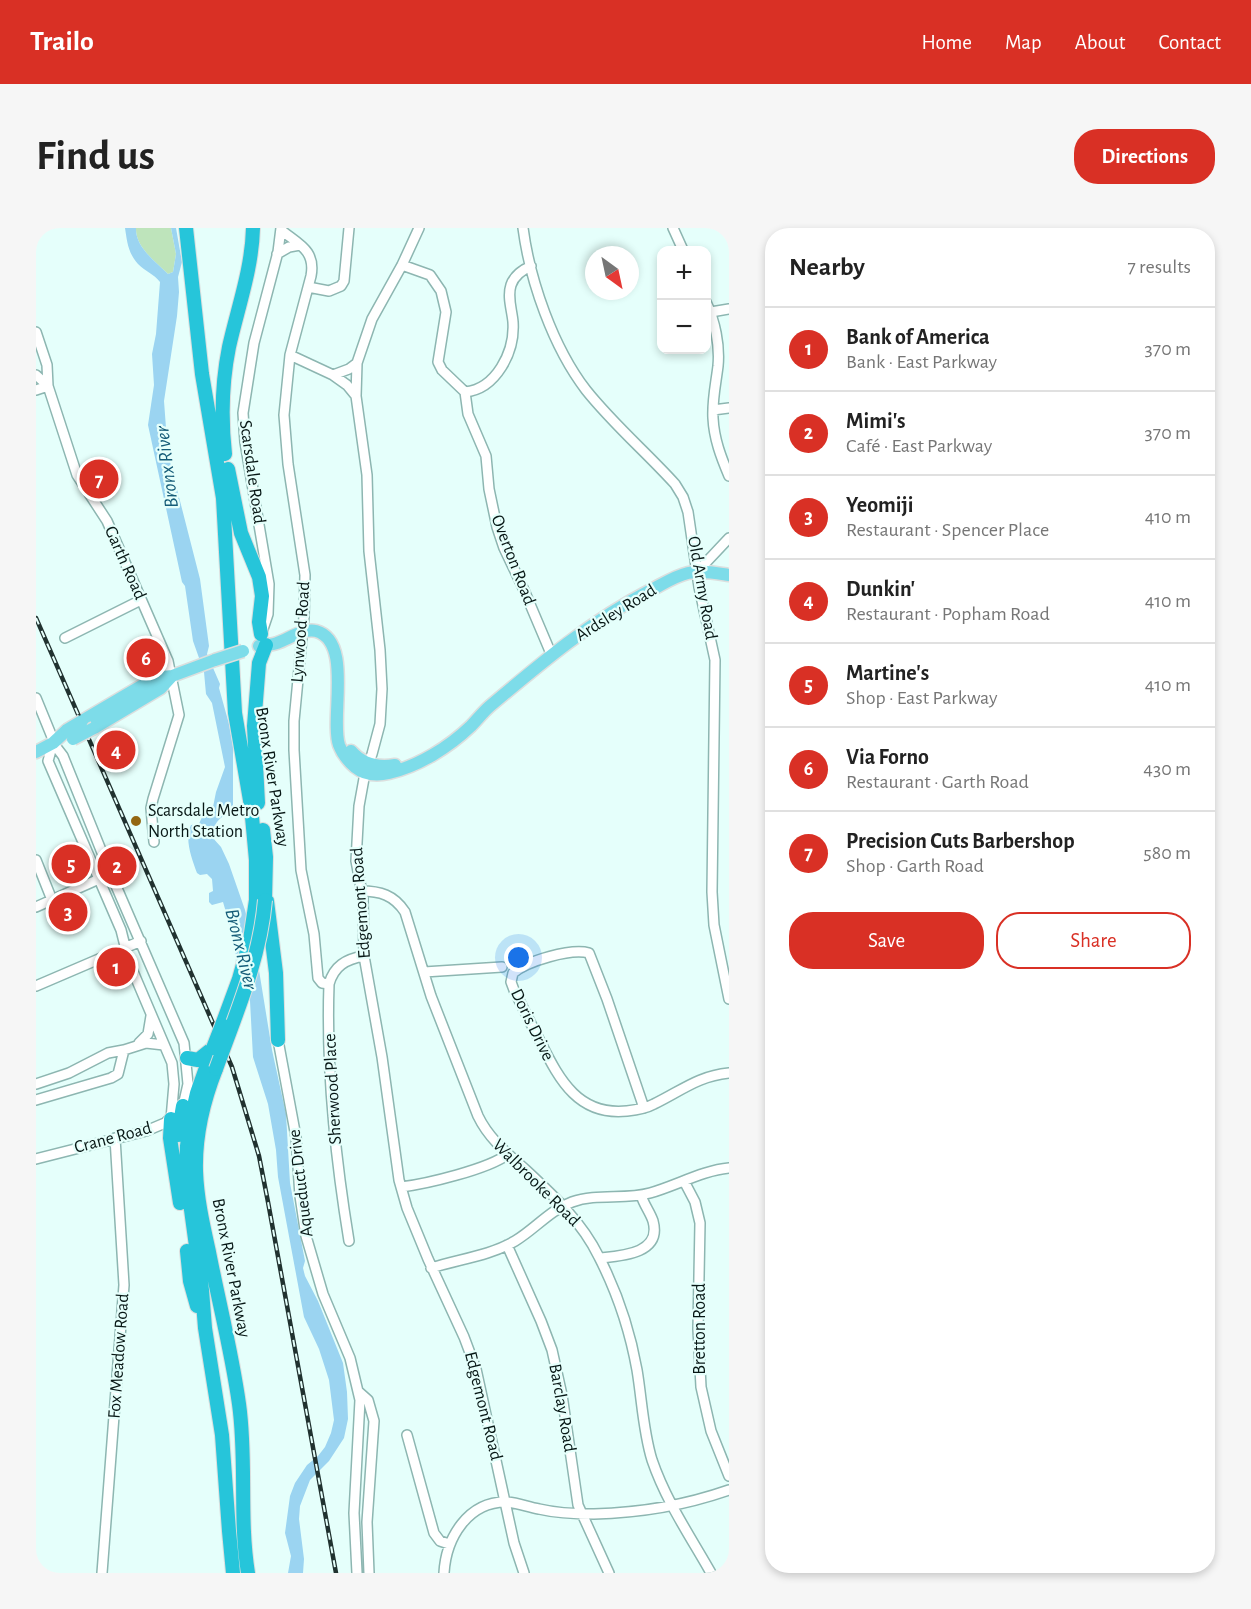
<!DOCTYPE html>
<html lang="en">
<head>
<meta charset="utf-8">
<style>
	:root { --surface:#fff; --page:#f6f6f6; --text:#222; --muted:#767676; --line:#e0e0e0; --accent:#d93025 }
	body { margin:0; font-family:"Alegreya Sans",sans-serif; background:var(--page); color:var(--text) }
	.controls { position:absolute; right:18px; top:18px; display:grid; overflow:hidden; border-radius:12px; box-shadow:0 3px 9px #0003 }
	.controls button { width:54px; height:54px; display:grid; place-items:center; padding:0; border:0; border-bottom:2px solid var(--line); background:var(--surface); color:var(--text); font:30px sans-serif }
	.compass { position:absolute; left:549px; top:18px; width:54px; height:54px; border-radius:50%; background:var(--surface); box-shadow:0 3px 9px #0003; rotate:147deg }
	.you { position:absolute; left:483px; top:730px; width:21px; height:21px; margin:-15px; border:4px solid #fff; border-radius:50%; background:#1a73e8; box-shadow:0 0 0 9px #1a73e833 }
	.badge { display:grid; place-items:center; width:39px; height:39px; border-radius:50%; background:var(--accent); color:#fff; font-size:20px; font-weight:700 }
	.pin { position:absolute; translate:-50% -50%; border:3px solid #fff; box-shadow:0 2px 6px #0006 }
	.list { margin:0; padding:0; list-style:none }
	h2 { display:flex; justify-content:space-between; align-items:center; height:78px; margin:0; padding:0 24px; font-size:26px }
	h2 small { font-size:20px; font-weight:400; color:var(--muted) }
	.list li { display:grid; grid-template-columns:39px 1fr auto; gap:18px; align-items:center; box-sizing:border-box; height:84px; padding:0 24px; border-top:2px solid var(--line) }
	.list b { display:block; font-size:22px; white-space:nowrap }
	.list p { margin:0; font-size:20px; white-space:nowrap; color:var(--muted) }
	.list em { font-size:20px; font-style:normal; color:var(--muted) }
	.actions { display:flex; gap:12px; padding:18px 24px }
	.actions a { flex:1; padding:14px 0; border:2px solid var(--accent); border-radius:24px; text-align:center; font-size:21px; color:var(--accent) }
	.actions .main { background:var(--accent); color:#fff }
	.map { position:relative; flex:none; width:693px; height:1345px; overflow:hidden; border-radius:24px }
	header { display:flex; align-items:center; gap:36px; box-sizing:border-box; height:84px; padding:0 30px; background:var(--accent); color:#fff }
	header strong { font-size:28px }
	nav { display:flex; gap:33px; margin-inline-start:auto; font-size:21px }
	.intro { display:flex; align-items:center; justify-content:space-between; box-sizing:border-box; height:144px; padding:0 36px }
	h1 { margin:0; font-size:42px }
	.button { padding:15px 27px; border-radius:24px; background:var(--accent); color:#fff; font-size:21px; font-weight:700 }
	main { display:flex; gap:36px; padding:0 36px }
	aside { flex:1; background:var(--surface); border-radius:24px; box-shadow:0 3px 9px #0003 }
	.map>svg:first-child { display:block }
	.green { fill:#bee4bb }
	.water { fill:#9bd4f1 }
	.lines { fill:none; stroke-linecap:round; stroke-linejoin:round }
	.minor-casing { stroke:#8db6b1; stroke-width:12 }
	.major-casing { stroke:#dcdfde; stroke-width:15 }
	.highway-casing { stroke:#dcdfde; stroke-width:16 }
	.minor { stroke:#fff; stroke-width:9 }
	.major { stroke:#7ddce9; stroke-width:12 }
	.highway { stroke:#26c5da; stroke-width:14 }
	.rail-casing { stroke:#213230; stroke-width:4.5 }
	.rail { stroke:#e5fffb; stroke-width:2; stroke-dasharray:7; stroke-linecap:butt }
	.major-bridge-casing { stroke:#dcdfde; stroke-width:15; stroke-linecap:butt }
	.highway-bridge-casing { stroke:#dcdfde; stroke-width:16; stroke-linecap:butt }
	.major-bridge { stroke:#7ddce9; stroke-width:12 }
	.highway-bridge { stroke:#26c5da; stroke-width:14 }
	.poi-dot { fill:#936712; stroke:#e5fffb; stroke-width:2 }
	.labels { text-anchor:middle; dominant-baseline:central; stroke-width:4.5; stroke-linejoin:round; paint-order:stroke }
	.street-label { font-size:18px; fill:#071715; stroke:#e5fffb }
	.poi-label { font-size:18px; fill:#071715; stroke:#e5fffb; text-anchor:start }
	.water-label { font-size:20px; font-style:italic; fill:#155c78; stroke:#e5fffb }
</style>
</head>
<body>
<header>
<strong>Trailo</strong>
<nav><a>Home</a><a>Map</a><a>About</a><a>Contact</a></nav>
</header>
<div class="intro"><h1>Find us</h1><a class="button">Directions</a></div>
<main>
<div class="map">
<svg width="693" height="1345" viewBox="0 0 693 1345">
	<rect width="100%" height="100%" fill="#e5fffb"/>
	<path class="green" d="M100,0H135L140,26L137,44L132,46C120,34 99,19 100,0Z"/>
	<path class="water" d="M89,0H100C99,19 120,34 132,46L137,44L140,26L135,0H140L146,34L142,49L143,64L141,88L128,173L130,200L135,216L133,230L164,351L173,418L171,426L184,456L183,460L193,496L197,519V579C193,587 186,587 181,594C177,599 179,605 176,609L185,619L193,636L209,682L221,730L236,822L250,886L254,955L269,1033L267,1040L269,1048L282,1073L307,1135L311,1164L312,1191L308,1210L293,1233L274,1252L264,1278L263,1291L268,1331L267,1345H252L255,1328L249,1305L254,1268L259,1255L271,1237L282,1228L289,1219L295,1205L298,1192L293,1152L283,1121L268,1089L242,949L240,922L232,876L217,829L214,773L200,735L199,715L187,674L176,677L173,674V665L177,663L176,651L171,646L164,647L161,645C156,631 148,611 155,597L163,596C166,589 167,585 176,584L180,564L189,539L176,475L170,466L168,444L157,413L149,358L146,354L112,197L118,157L116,126L120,106L124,54C118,46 109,43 102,36C92,25 91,13 89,0Z"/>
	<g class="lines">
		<defs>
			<path id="minor" d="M383,0L366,37L336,91L321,135L320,168L331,247L333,323L344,422L346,461L344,496L336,526L329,545L323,578L320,633L327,670L328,728L346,829L363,952L371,980L392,1031L428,1109L440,1141L478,1315L488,1345
				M487,0C494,53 517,119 550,162C577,196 610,224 639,256L647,269L652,284L663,359L679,432L676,664L678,697L693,771
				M637,0L647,22
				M245,2C262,16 280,22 275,48L254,127L248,187L252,236L269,347L268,389L258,493V522L265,642L278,706L282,750L286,755L293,756
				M241,26L253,19L264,17
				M366,37L394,47L405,63L410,84L402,134L406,142L429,164C460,161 479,124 477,94C476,82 471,69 475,57C478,48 486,42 495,38
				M272,59L293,63L305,58L308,53L313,0
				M670,74C679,93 684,117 682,138C680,155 676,172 677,190C678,211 685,229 693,248
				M675,84L693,81
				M0,104L11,137L12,158L41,247L71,293L132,433L143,487L117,571L115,580L118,614
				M254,127L297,147L313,141L321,135
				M0,147L12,158
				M297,147L311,157L320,168
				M0,162L12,158
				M429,164L432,186L450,228L453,261L461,299L468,320L488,362L516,428
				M677,182L693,180
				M661,344L693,310
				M226,404L232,386L233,356L209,214L207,185L218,115L242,24L245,0
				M29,410L105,372
				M0,470L16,509L17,515L12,533L85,702L93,734L136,835L138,856L135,891
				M0,632L16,672
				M325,663C344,663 358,667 369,684L395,768L442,888C453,911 472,926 490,942C518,968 546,994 563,1029C581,1064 594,1103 601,1142C606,1172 607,1203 616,1232C630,1273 654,1308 675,1345
				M0,679L63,651L65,648
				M388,744L466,739
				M0,758L105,713
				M242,812L260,909L264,968L270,1008L287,1066L314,1130L324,1172L318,1285L321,1345
				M103,815L112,806L115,788
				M88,822L110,815L128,817
				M0,856L33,845L72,825L88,822L82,846L75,850L0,872
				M608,880L571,771L553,725C535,720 491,733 477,745L475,754L478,762C487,780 496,798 505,815C524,853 543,888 591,883C600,882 609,881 618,876C645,863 662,848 693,845
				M0,931L110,903L129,895L147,878L152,856L148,815L71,637L27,528L17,515
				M648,953L659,974L664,995L662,1101L665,1159L675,1203L693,1248
				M365,959C390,956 453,941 472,926
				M313,1013C299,928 290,842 293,756C298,738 310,731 328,728
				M471,1017L505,1093L516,1122L526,1167L542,1277L573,1345
				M564,1030C585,1028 626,1026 617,993C614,984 608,977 605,967
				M395,1040C423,1031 453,1028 479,1013C499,1001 514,982 536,974C561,965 589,972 614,965C639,958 668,942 693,940
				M323,1164L332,1172L338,1193L331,1294L333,1345
				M371,1207L398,1305L404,1313L413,1316
				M66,1345L88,1057L79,910
				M408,1345C410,1310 432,1273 471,1274C482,1275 492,1279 503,1281C520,1285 540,1286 558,1286C603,1285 650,1277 693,1262"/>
			<path id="major" d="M223,418C229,417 236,417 241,415C253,411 267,400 280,403C317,413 294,490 303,517C306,525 312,533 319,539C329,547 341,548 353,545C383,538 413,519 435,498C441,492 447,484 454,478C505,435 556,392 615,362C627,356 639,348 652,345C666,342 680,345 693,347
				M46,493L119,450L136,448L179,432
				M58,500L125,460L136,448
				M315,523C327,537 342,540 359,537
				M0,524L17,515L31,502"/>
			<path id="highway" d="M150,0L166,146L187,270L199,485L215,578L220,632V672L214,712L203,751L186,797
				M189,226C185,190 186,154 193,119C202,79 216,41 217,0
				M192,241L205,305L223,349L226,368L223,394L225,406
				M222,575L218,498L223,435L230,417
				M227,602L230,629L229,672
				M231,673L240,745L242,812
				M177,820L161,865L155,891L151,918L150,945L166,1062L169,1100L186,1207L193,1303L197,1345
				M151,830L162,832L177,820
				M180,841C167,874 159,908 160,943C161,971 167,997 173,1024C183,1075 196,1125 203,1176C211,1232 203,1289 212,1345
				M135,891L134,910L144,975
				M142,907L147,878
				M151,1023L154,1053L161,1078"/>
		</defs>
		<use href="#minor" class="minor-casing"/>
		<use href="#major" class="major-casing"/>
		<use href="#highway" class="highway-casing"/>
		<use href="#minor" class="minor"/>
		<use href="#major" class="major"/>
		<use href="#highway" class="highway"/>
		<defs>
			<path id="rail" d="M0,390L196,839L223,928L232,974L300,1345"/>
		</defs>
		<use href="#rail" class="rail-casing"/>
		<use href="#rail" class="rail"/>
		<defs>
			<path id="major-bridge" d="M179,432L207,423
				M31,502L46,493
				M37,511L58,500"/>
			<path id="highway-bridge" d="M177,820L186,797
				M180,841C200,786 224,731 229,672"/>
		</defs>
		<use href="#major-bridge" class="major-bridge-casing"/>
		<use href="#highway-bridge" class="highway-bridge-casing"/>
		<use href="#major-bridge" class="major-bridge"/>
		<use href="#highway-bridge" class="highway-bridge"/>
	</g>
	<circle class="poi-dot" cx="100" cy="593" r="6"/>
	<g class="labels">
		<g class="street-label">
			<text transform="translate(216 244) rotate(82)">Scarsdale Road</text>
			<text transform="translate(477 332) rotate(69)">Overton Road</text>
			<text transform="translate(89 335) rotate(66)">Garth Road</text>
			<text transform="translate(666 360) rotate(80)">Old Army Road</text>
			<text transform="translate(580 385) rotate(-32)">Ardsley Road</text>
			<text transform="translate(265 404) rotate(-86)">Lynwood Road</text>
			<text transform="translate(236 549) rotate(81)">Bronx River Parkway</text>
			<text transform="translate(325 675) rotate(-94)">Edgemont Road</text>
			<text transform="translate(496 797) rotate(64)">Doris Drive</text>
			<text transform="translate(297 861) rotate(-93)">Sherwood Place</text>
			<text transform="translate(77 910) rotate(-15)">Crane Road</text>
			<text transform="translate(265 955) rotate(-97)">Aqueduct Drive</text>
			<text transform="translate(500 955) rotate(45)">Walbrooke Road</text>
			<text transform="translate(195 1040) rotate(79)">Bronx River Parkway</text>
			<text transform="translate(664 1101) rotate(-90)">Bretton Road</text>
			<text transform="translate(83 1128) rotate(-86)">Fox Meadow Road</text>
			<text transform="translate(447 1178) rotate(76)">Edgemont Road</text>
			<text transform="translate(526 1180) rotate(80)">Barclay Road</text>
		</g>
		<g class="poi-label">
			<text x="112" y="583">Scarsdale Metro<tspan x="112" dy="21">North Station</tspan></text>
		</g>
		<g class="water-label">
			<text transform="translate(131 239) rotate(-97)">Bronx River</text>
			<text transform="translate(205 721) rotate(76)">Bronx River</text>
		</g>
	</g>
</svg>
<div class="controls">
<button>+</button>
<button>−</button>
</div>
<svg class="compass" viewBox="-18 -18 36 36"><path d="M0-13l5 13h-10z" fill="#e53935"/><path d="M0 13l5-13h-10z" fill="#767676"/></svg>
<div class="you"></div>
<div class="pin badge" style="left:80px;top:739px">1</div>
<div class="pin badge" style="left:81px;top:638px">2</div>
<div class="pin badge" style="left:32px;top:684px">3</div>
<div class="pin badge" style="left:80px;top:522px">4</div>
<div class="pin badge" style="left:35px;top:636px">5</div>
<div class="pin badge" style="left:110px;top:430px">6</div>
<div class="pin badge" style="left:63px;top:251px">7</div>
</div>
<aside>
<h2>Nearby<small>7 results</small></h2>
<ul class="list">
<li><span class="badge">1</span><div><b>Bank of America</b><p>Bank · East Parkway</p></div><em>370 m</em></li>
<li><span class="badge">2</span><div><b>Mimi's</b><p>Café · East Parkway</p></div><em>370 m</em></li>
<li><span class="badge">3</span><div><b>Yeomiji</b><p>Restaurant · Spencer Place</p></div><em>410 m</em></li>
<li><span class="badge">4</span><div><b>Dunkin'</b><p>Restaurant · Popham Road</p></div><em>410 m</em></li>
<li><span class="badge">5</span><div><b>Martine's</b><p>Shop · East Parkway</p></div><em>410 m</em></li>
<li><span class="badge">6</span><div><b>Via Forno</b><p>Restaurant · Garth Road</p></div><em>430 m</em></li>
<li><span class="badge">7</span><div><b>Precision Cuts Barbershop</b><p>Shop · Garth Road</p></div><em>580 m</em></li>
</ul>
<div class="actions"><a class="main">Save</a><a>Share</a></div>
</aside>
</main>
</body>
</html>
